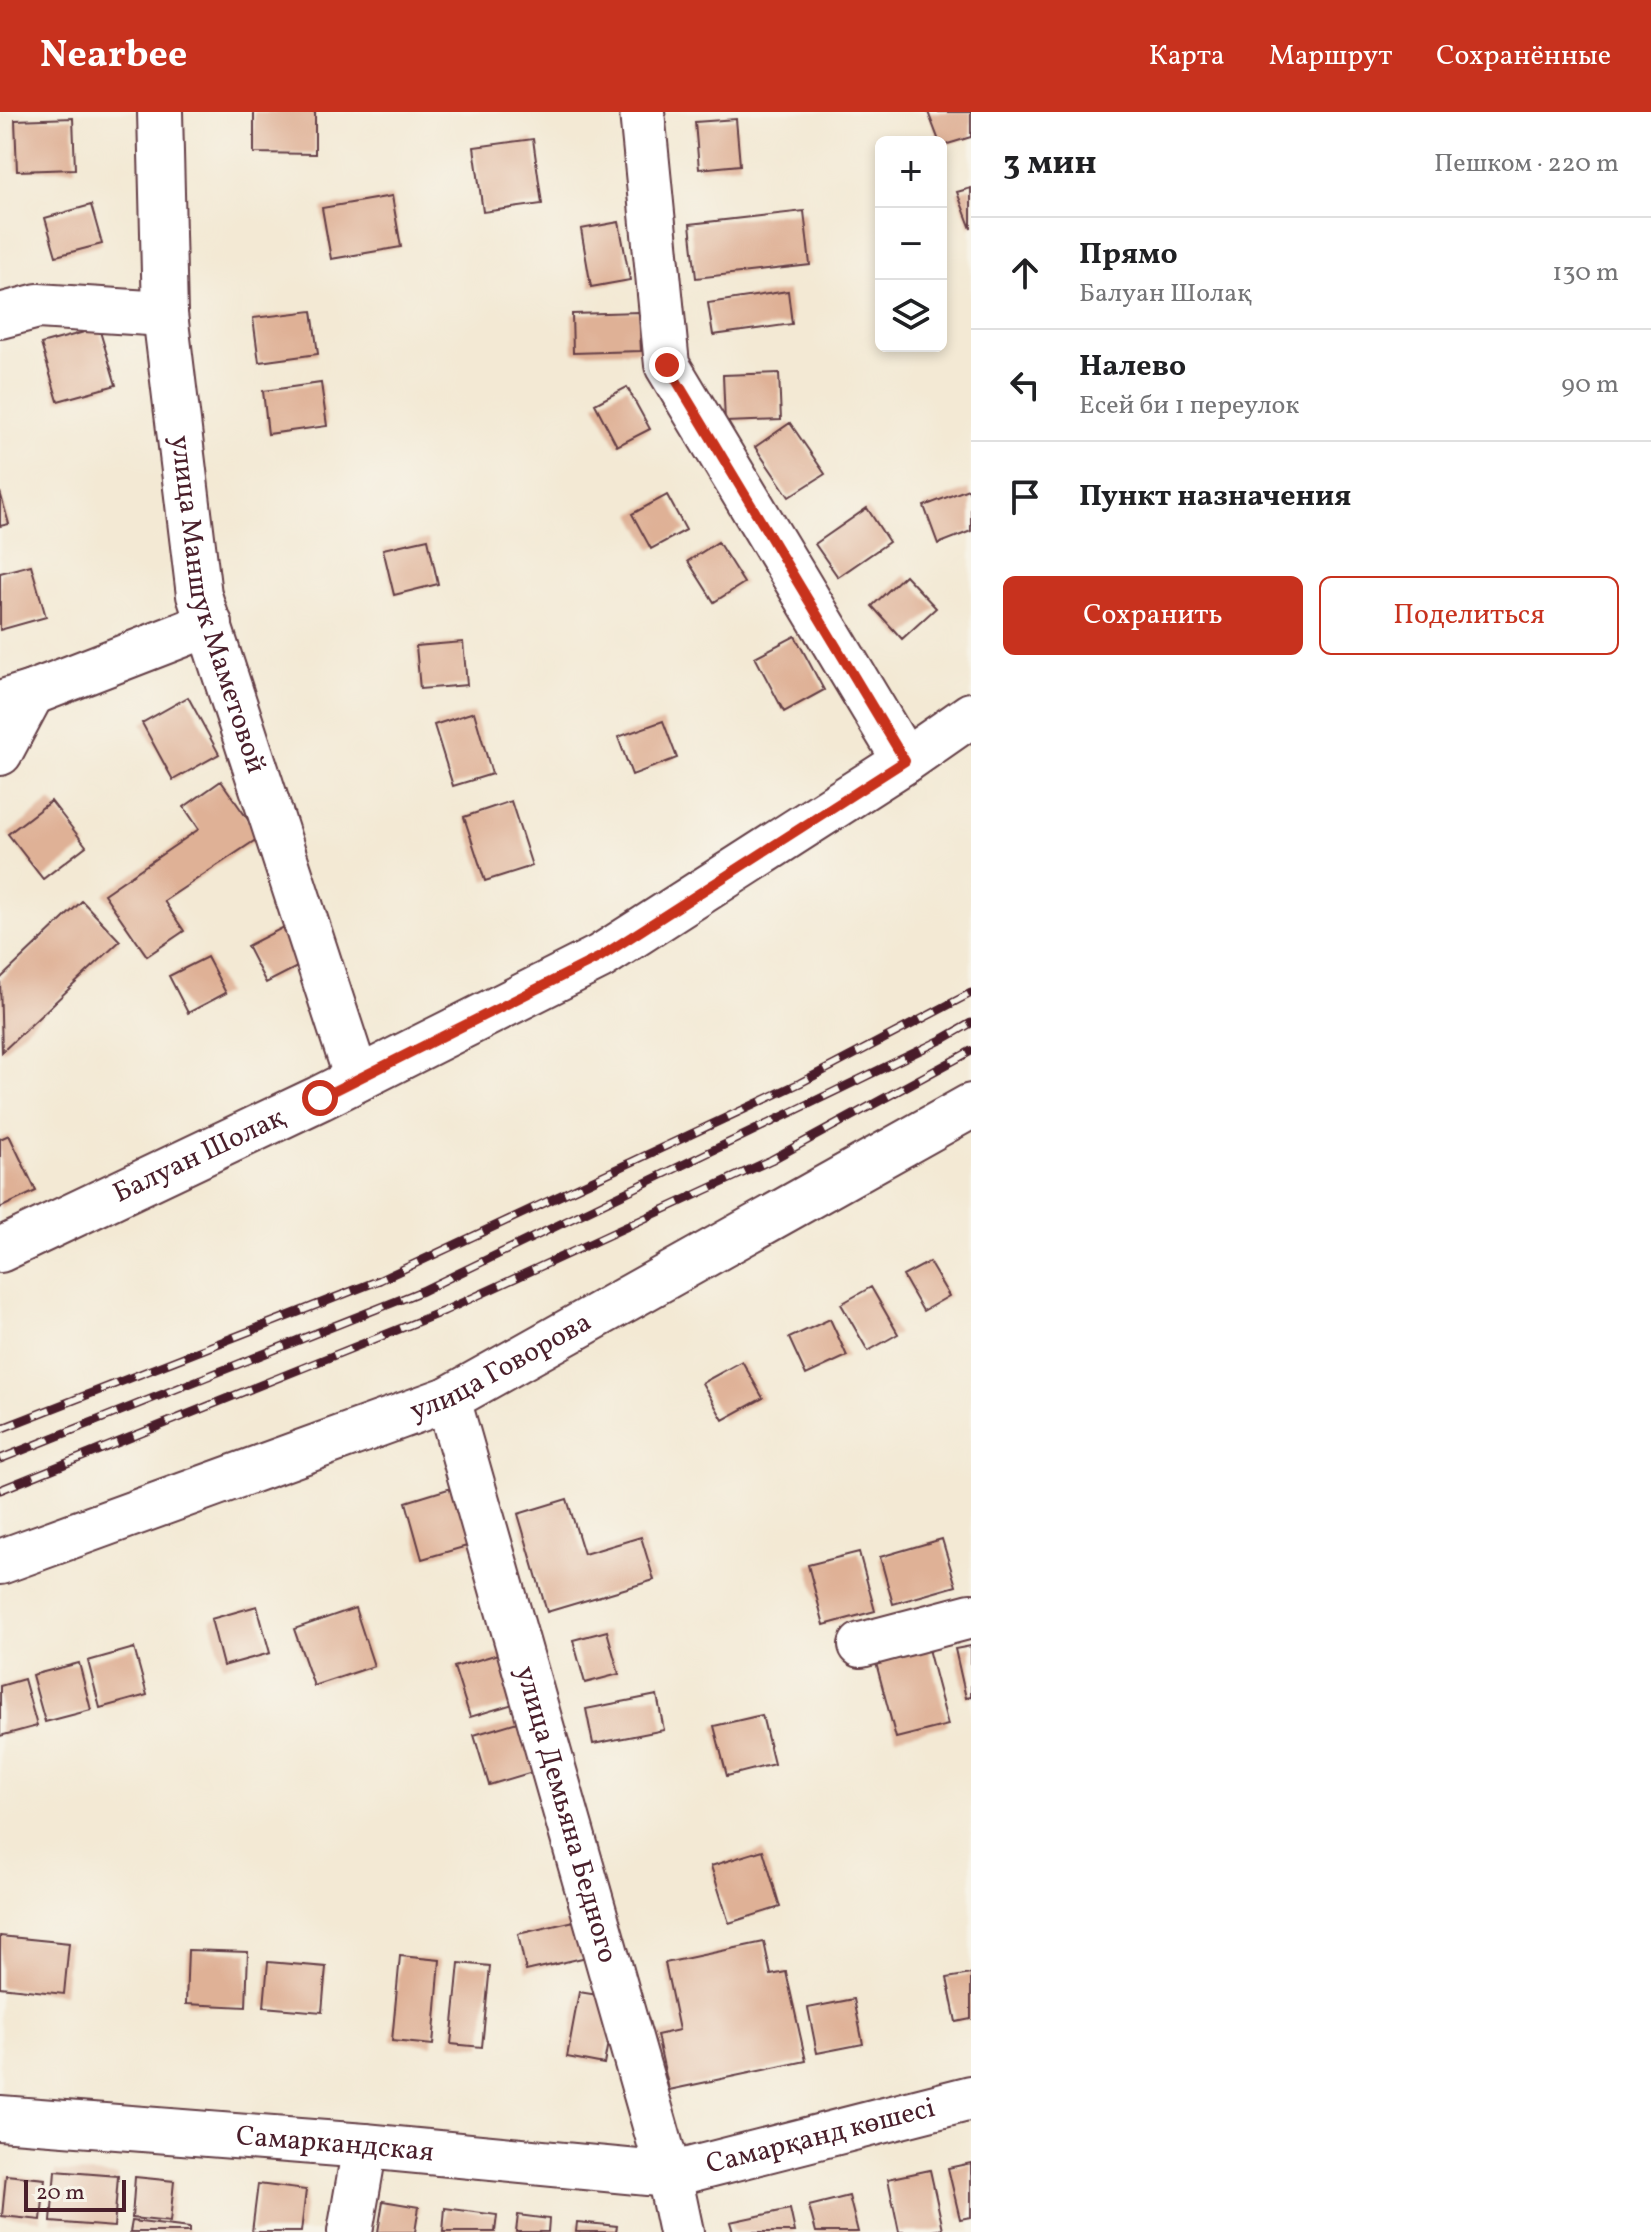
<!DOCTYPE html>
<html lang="ru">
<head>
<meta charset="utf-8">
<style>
	:root { --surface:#fff; --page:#f2f2f2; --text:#202124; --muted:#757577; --line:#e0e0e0; --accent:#c8321e }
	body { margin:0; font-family:Vollkorn,serif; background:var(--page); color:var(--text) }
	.controls { position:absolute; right:24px; top:24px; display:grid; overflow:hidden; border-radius:12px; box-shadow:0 4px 12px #0003 }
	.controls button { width:72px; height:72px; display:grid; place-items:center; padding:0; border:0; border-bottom:2px solid var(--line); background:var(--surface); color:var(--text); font:40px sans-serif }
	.scale { position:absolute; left:24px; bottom:20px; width:102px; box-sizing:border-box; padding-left:8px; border:4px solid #4a1f2b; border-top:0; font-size:22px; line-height:28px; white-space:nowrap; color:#4a1f2b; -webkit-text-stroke:6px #f7f3e8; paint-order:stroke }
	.stop { position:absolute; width:24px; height:24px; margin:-18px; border:6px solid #c8321e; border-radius:50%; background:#fff }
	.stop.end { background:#c8321e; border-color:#fff; box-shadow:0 2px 8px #0008 }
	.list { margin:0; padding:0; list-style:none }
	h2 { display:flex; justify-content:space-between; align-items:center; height:104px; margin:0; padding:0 32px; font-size:34px }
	h2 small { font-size:26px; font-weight:400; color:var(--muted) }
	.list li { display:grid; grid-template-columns:52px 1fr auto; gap:24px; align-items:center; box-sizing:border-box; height:112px; padding:0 32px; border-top:2px solid var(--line) }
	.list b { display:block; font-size:30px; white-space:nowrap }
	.list p { margin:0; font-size:26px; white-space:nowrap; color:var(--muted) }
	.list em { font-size:26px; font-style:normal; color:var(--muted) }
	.actions { display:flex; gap:16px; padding:24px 32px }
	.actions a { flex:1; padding:18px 0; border:2px solid var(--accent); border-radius:12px; text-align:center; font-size:28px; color:var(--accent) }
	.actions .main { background:var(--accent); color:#fff }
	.icon { flex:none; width:44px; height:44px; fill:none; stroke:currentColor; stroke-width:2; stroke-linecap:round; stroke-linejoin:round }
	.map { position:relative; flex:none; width:971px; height:2120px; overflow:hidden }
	header { display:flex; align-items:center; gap:48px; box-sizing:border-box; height:112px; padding:0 40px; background:var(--accent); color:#fff }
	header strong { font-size:38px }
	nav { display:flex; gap:44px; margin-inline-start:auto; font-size:28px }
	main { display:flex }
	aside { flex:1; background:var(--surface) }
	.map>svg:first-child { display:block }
	.building { fill:#dfb196 }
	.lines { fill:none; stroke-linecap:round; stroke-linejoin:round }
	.minor-casing { stroke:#633d44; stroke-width:48 }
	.major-casing { stroke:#633d44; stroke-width:48 }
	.minor { stroke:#fff; stroke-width:44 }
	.major { stroke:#fff; stroke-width:44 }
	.rail-casing { stroke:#4a1f2b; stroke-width:9 }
	.rail { stroke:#f7f3e8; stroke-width:6; stroke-dasharray:18; stroke-linecap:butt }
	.route { stroke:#c8321e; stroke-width:10 }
	.labels { text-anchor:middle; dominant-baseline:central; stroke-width:8; stroke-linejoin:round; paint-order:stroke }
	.street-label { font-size:28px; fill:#4a1f2b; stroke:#f7f3e8 }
</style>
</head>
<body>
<header>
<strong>Nearbee</strong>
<nav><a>Карта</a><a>Маршрут</a><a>Сохранённые</a></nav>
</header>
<main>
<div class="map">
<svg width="971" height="2120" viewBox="0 0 971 2120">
	<rect width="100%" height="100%" fill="#f7f3e8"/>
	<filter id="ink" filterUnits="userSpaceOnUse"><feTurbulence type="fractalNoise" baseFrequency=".0125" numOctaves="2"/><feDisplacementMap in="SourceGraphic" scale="16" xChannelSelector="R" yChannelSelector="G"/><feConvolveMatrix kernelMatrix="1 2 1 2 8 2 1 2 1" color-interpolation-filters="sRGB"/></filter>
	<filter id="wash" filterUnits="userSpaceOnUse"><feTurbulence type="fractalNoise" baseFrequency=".006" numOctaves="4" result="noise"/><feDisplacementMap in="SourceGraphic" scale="32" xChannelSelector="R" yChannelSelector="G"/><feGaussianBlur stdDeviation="1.8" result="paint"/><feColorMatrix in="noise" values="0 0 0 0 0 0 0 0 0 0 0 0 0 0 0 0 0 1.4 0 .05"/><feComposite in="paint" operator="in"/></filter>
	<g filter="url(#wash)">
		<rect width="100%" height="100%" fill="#f3e9d4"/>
		<g id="blocks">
			<path class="building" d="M254,0H315V42L254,41Z
				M928,0H971V25L941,34Z
				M73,6L75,57L17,59L15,8Z
				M736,7L740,53L699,57L695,10Z
				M533,27L542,92L483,100L474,35Z
				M971,76V117L957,80Z
				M392,84L401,135L331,147L322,96Z
				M91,93L102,132L56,144L45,106Z
				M804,99L810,153L696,166L690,112Z
				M619,110L630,168L591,175L581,117Z
				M788,179L792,212L713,223L708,191Z
				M312,199L318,242L259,250L253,206Z
				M639,200L641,239L573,241L572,202Z
				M99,216L116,273L58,289L41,232Z
				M779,261L781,308L725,310L723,263Z
				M321,271L327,314L268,322L263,279Z
				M627,275L650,317L617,334L595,292Z
				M790,311L825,362L789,385L755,335Z
				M968,377L971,384V419L938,432L924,394Z
				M0,380L9,412L0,414Z
				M667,383L686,418L651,437L632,402Z
				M867,396L889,430L838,465L815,432Z
				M428,427L438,472L394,483L383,437Z
				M718,430L744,471L714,490L688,449Z
				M31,453L46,505L0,518V461Z
				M905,463L936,496L902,527L872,494Z
				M795,524L824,578L784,600L755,545Z
				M463,530L467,573L420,577L416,534Z
				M188,585L219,642L173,668L142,611Z
				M474,600L492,662L453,674L434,613Z
				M663,609L677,646L632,663L618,625Z
				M221,669L260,725L164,789L184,819L147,844L104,782L199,717L184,695Z
				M51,689L86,734L43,767L8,722Z
				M511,689L532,754L485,769L464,705Z
				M82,789L120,829L2,940L0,867Z
				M284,815L303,852L266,871L247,834Z
				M207,845L226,881L188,901L169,864Z
				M9,1023L36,1079L0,1096V1027Z
				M929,1150L949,1184L923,1199L903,1164Z
				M871,1175L898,1222L868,1239L841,1192Z
				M830,1207L847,1244L806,1263L789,1226Z
				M742,1249L763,1286L723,1308L702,1271Z
				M458,1374L474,1432L422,1447L406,1390Z
				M567,1387L584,1442L641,1425L654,1468L547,1500L518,1402Z
				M942,1427L956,1474L893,1492L880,1445Z
				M859,1440L875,1499L824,1513L808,1453Z
				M257,1494L270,1541L223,1554L211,1507Z
				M355,1496L374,1554L314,1574L294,1517Z
				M607,1519L619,1562L585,1571L573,1528Z
				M971,1534V1585L966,1586L955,1537Z
				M134,1536L147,1583L100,1596L88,1549Z
				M928,1537L948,1613L896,1626L876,1551Z
				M505,1540L520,1590L470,1605L454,1555Z
				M79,1551L91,1598L45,1610L32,1563Z
				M24,1567L37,1614L0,1624V1574Z
				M657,1583L664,1618L593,1632L586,1597Z
				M762,1603L774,1652L727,1664L714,1614Z
				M524,1608L539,1658L489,1673L474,1623Z
				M763,1738L780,1795L729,1811L711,1754Z
				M583,1807L591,1844L526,1859L518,1822Z
				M0,1824L69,1831L64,1882L0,1875Z
				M764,1830L771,1863L786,1860L806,1949L669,1978L657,1923L679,1918L665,1851Z
				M188,1838L248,1840L246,1895L186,1892Z
				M400,1844L440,1848L433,1933L392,1929Z
				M268,1850L326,1855L322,1900L264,1895Z
				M459,1851L490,1854L482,1935L451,1932Z
				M971,1862V1907L956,1910L947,1866Z
				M579,1880L616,1886L604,1952L567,1945Z
				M854,1887L863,1932L817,1941L808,1896Z
				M971,2051V2105L960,2107L948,2056Z
				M930,2058L943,2117L928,2120H899L888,2067Z
				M55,2059L118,2064L114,2115L51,2110Z
				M6,2063L45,2067L41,2108L2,2104Z
				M135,2065L174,2069L170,2110L132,2106Z
				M258,2072L306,2078L301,2120H252Z
				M849,2084L858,2120H816L809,2094Z
				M383,2089L419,2095L415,2120H378Z
				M445,2096L497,2103L495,2120H443Z
				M790,2097L795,2120H733L730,2110Z
				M518,2103L549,2107L548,2120H516Z
				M132,2109L189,2116V2120H130Z
				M577,2110L617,2114L616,2120H576Z"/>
		</g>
	</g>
	<g filter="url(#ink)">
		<use href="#blocks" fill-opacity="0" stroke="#633d44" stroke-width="2"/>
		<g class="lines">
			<defs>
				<g id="minor">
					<path id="s1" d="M160,0L165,202L199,483L357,967"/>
					<path d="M642,0L667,253L905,649"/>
					<path d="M0,204L38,194L165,202"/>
					<path d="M0,591L32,581L210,512"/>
					<path d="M0,641L32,581"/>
					<path id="s2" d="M448,1287L669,2063L681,2120"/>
					<path id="s3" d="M0,1450L448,1287L971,994"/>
					<path d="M861,1533L971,1504"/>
					<path id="s4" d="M0,2006L365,2034L669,2063L971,1986"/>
					<path d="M350,2120L365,2034"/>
				</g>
				<g id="major">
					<path id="s5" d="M0,1138L320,986L600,845L905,649L971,603"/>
				</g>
			</defs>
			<use href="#minor" class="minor-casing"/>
			<use href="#major" class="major-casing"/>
			<use href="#minor" class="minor"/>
			<use href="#major" class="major"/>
			<defs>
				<path id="rail" d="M0,1317L380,1168L800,971L971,881
					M0,1347L422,1179L943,927L971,911
					M0,1378L444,1199L771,1048L971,939"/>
			</defs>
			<use href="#rail" class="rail-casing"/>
			<use href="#rail" class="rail"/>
		</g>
	</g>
	<g class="lines" filter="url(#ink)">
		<path class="route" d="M320,986L600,845L905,649L667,253"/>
	</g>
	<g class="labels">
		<g class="street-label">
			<text stroke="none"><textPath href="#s1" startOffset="498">улица Маншук Маметовой</textPath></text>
			<text stroke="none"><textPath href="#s5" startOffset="220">Балуан Шолақ</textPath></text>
			<text stroke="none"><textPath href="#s3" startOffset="538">улица Говорова</textPath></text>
			<text stroke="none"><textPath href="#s2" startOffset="432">улица Демьяна Бедного</textPath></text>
			<text stroke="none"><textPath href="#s4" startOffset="828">Самарқанд көшесі</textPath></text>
			<text stroke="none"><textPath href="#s4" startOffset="336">Самаркандская</textPath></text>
		</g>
	</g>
</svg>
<div class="controls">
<button>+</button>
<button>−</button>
<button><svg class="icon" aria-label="layers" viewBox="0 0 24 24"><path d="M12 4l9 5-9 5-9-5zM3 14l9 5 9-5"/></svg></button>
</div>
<div class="scale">20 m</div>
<div class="stop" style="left:320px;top:986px"></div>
<div class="stop end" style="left:667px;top:253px"></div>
</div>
<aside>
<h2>3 мин<small>Пешком · 220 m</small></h2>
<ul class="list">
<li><svg class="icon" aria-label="ahead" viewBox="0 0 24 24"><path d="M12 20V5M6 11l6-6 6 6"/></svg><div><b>Прямо</b><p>Балуан Шолақ</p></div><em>130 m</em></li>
<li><svg class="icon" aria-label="left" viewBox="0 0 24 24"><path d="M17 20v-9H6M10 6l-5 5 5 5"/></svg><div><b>Налево</b><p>Есей би 1 переулок</p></div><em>90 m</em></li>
<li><svg class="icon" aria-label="arrive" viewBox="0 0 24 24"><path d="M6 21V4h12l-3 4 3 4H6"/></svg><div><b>Пункт назначения</b></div></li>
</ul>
<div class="actions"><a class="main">Сохранить</a><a>Поделиться</a></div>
</aside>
</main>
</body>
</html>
